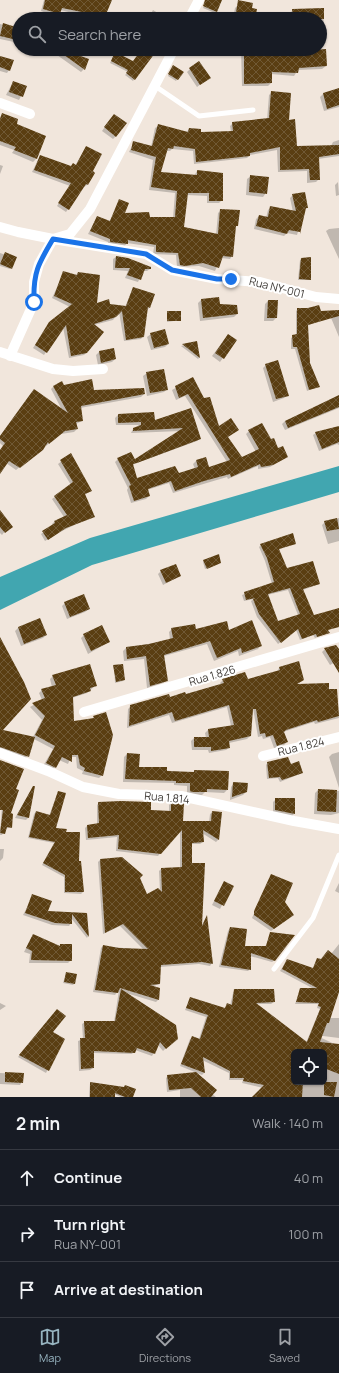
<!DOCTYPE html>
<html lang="en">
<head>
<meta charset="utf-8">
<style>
	:root { --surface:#171b24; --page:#20242c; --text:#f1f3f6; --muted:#9ea1a6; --line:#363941; --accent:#97b4c0 }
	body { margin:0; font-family:Manrope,sans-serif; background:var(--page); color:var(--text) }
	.controls { position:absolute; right:12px; bottom:12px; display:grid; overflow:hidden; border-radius:6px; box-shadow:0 1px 3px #0004 }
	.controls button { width:36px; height:36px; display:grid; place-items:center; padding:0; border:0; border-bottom:1px solid var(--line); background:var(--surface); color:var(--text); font:20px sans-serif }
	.stop { position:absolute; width:12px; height:12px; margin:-9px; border:3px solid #1a73e8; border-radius:50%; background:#fff }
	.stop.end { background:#1a73e8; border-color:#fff; box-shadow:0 1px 4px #0008 }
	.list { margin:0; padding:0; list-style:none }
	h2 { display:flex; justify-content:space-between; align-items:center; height:52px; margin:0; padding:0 16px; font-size:17px }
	h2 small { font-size:13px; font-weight:400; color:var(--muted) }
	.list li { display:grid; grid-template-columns:26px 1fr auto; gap:12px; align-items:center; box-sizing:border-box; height:56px; padding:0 16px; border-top:1px solid var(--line) }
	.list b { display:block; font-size:15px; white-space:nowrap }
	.list p { margin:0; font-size:13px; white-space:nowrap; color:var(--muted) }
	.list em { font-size:13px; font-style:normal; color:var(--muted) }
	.icon { flex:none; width:22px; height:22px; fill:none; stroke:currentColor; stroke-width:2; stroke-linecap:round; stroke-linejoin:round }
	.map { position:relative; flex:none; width:339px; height:1097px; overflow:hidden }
	.search { position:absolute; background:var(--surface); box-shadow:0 1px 3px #0004; left:12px; right:12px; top:12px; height:44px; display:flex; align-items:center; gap:10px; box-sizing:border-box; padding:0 14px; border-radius:22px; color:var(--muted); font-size:15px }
	.sheet { height:220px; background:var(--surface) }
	nav { display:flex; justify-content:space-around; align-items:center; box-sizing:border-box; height:56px; border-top:1px solid var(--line); background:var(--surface); font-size:11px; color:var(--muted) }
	nav a { display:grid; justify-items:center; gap:2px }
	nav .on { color:var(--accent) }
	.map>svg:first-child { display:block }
	.water { fill:#41a6b0 }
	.shadow { fill:#0003; fill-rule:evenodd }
	.building { fill:url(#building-cross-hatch); fill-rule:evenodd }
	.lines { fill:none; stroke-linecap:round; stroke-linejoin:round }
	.lane { stroke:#fff; stroke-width:5 }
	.street { stroke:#fff; stroke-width:10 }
	.route { stroke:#1a73e8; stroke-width:5 }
	.labels { text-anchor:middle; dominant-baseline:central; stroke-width:4; stroke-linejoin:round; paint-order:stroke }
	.street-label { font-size:11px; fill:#403c38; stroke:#fff }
</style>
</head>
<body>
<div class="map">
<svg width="339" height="1097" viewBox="0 0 339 1097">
	<defs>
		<pattern id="building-cross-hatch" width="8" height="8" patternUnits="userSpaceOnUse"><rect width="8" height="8" fill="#5a3e12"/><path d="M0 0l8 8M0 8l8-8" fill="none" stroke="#705935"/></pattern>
	</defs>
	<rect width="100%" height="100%" fill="#f1e6dc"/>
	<path class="water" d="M339,466V492L92,565L0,610V577L90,538Z"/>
	<path class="shadow" d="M44,0H105L103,19H89L90,17L60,10L56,17L41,11Z
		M207,0H221L215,13L203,8Z
		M238,5L251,9L253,19H233L235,8Z
		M323,9L324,27L320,30V19H290V13L293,10Z
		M153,10L166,18V19H148Z
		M128,12L141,19H123Z
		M0,24L19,29L17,40L14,42L0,39Z
		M142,49H147L153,53L133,81L125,75L128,72L110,63L114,55L133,62Z
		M241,49H299V52L326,66L322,69L298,70L294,76L271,74V83L268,86H242Z
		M61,50L84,69L81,72L57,55Z
		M0,57L9,70L7,73L0,71Z
		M172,68L182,72L176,81L168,76Z
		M190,69L209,78L197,87L187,72Z
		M13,82L26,87L19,100L6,95Z
		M339,89V107L324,111L320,97L323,94Z
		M272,92L288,121L296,147L331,146L333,142L339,140V156L318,159L319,179L316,182L307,183V171L278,172L277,150L250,155L247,158L194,164L193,151L172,149L170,151H166L160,173L194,176L197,171L222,174V200L219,203H207V196L187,195L183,227L216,235L218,213L221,210L237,225L235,228L232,256L230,259L221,258L215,271L199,266L177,267L176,255L153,254L154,247L127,243L124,247L108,244V242L88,234L97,217L109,222L120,201L123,214L149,218H173L175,193L149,190L153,160L129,152L134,142L151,147L155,128L158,126L186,133L189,129L200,133L231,132L230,126L233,123L267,120L269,95Z
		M2,115L15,124L36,159L33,162L12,153L14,150L0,145V117Z
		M111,118L116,136L113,139L102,131Z
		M86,147L91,172L94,173L87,185L84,187L66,212L57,206L70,186L32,172L40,156L71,167L75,166Z
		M0,165L3,166L0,174Z
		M251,176L266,193L263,197L246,195L247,179Z
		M338,182L339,195L336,196L335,185Z
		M293,195L307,208L304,211L297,235L287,233L284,236L254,229L256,219L259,216L266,218L268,210L271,207L293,212L290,198Z
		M339,228V259L326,231L329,229Z
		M0,253L15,258L10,269L0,266Z
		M116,257L150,269L147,271H143L138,282L125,278L128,271L113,270V259Z
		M310,258V280H298L300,260Z
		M64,272L75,276L78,273L96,304L125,307L133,288L150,307L147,310L143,336L141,339L124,341L119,312L113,320L94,325L87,352L84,355L69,358L63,327L44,355L33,348L47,326L70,307L52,298Z
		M218,298L219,305L237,314L234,317L200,321L198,303L201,300Z
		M268,301L276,318L273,321H264L265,304Z
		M314,307L316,322L307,326L309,363L319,386L307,391L295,349H291V338L296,335V311L298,309Z
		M339,311V337L329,313Z
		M168,312L180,320L167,322Z
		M151,334L168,344L165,347L151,350L147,337Z
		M228,335L236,340L220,362L212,356Z
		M197,342L199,358L198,359L181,346Z
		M113,349L115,359L112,362L98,365L96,355L99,352Z
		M266,365L288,395L284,398L273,402L263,368Z
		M147,373L167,389L164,392L147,396L143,376Z
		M193,378L218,427L238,430L227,437L241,458L256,452L246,434L249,431L287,457L270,467L258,469V466L228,479L227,477L173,493L169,483L147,490L149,496L146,499L131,503L127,490L128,488L115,462L118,459L134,461L181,431L131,433L133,429L139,427L138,425H116L115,418L118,415L154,422L191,409L200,438L197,441L134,464L132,466L136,479L178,475L195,469L193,464L196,461L206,458L209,468L227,462L185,396L176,400L172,390Z
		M54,386H63L93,391L144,394L141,397L80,408L82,421L76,424L77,429L74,432L61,434L46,446L45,444L38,452L16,470L6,463L0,472V450L3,446L0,443V436L31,393L34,390L62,410L51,389Z
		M339,397V408L285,430L282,424L285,421Z
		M339,427V445L337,444L319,451L313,435L316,433Z
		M71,454L91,491L84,495L93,516L62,531L45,541L41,534L52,526V524L54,522L64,517L52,499L71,485L58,464Z
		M0,514L10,525L2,535L0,533Z
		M339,518V541L328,544L322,525L325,522Z
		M295,543L278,550L287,569L319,584L303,590L313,616L328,633L315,638L313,635L300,640L296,630L278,644L257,617L251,601L254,599L244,601L242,595L272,584L265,561L259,547L261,545ZM288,590L298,615L278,623L267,595Z
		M204,560L220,563L205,569L203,562Z
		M161,571L180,576L163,585L158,574Z
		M65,603L89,609L85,612L67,619L62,606Z
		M40,620L46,635L43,638L21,646L15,631L18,628Z
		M172,629L228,631L261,645L258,649L239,656L238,651L214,661L207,644L164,656L167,680L163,683L147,688L144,659L124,661L123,651L126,648L170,640L169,632Z
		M84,635L109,642L88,654L81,638Z
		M0,642L1,731L33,737L42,720L30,707L42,700L39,693L42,690L52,687L50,679L53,676L96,685L87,693L72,698L73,722L91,720L94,717L102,775L99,778L82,774L83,771L77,768L76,757H71L68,764L59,760L53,770L43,766L53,749L34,739L26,758L0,749Z
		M336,646L339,651V660L330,665L322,652L325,649Z
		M298,662L303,680L296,685L336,690L339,718L315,724L314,722L283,732L287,742L284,745L274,748L270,737L263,739L262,736L258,737L253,708L250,736L247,739L229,743V748L226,750L209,753L208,750H192L191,741L194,738H206L205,733L208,730L231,726L227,707L172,723L169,715L127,728L128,709L131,706L185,696L221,685L220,683L223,680L244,673L247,680L277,672L279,668Z
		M114,666L124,680L123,681L115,683Z
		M339,752V788L329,757L332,754Z
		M127,754L138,768L193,773L194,771L228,772L227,790L224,793L205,792L202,795L187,794V786L174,785V783L123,782L124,757Z
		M0,761L15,790L10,814L11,827L5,829L2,835H0L2,806L0,804Z
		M268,762L290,765L302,773L280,782L278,778L267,779L266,765Z
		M234,783L246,792L243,795L230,800L231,787Z
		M33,787L28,818L26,820L15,818Z
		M318,790L339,791V813L331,815L314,814L315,793Z
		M58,792L55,829L65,833L78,862L83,892L81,894L64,893V877L42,865L54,843L28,838L34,814L36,812L49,816Z
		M276,799H294V814L291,817L273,813V802Z
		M99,803L150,811H169V805L171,803L182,822H209L210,814L213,812L221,813L218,840L216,842L202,833L203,842L200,844H191V864L201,927L206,917L212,963L210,966L199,964L160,967L159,984L151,987L158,1000L156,1002L126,993L176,1038L163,1051L158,1045L152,1056L135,1050L132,1054L93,1053V1068L90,1070L79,1071L78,1041L83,1039L82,1024L85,1022H114L119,990L115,995L93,992L101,948L103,946L144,950L120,926L103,934L98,862L100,860L139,878L146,895L160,892L159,871L161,869L180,868V830L158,856L116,851L117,837L86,840L85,828L87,826L97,824V805Z
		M0,849H4L3,858L0,861Z
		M271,875L284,902L293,915L271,931L252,918Z
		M224,882L232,886L220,909L212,905Z
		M339,883V893L335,891Z
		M33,896L47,912L86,914L88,936L87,938L71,918V923L69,926L52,925L23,915Z
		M230,928L244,947H265L271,933L275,960L272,962L250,956V969L248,971L219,967L228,931Z
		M33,935L59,947L60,945L71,960L68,963H29L30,954L24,952Z
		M339,944V990L329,1018H339V1038L315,1035L339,1046V1097H254L263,1088L242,1083L243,1080H229V1073L202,1060L204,1073L202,1075L180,1066L190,1039L193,1037L199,1039L206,1017L185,1010L190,999L224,1009L227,1005L230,1006L233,993L235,990L274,1002L271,1004H256L306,1043L320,1009L317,1008L318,1004H295L301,989H314L280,971L287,960L313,969L318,959L321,960L331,954ZM294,1052H324V1082H294Z
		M66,973L74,984L73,985L63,983Z
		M0,1003L6,1006L0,1010Z
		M55,1012L52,1032L63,1039L46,1073L18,1057Z
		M0,1073L23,1074L22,1082L20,1085L0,1084Z
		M168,1076L212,1094L216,1097H180V1090L167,1092L166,1078Z
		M90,1083L132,1097H121L114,1094V1097H89Z"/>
	<path class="building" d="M45,0H112L104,19H90L92,14L62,8L60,14L43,9Z
		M205,0H222L217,12L203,6Z
		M238,0L253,3L252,8L257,9L255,19H235Z
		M324,8V19H293L292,9Z
		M3,23L19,28L17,40L0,36Z
		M61,49L89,59L85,70L60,52Z
		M142,49H149L155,53L135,80L126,73L128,70L111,61L115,52L133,61Z
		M244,49H300V51L326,49L327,66L299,68L298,73L272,72V83L244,84Z
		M0,56L14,60L10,71L0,67Z
		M199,61L211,78L200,85L189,68Z
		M173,65L184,72L178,80L168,74Z
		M13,81L27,86L23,97L9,92Z
		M339,88V105L327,109L323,93Z
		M271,91L291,93L289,120L295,119L297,146L339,145V154L319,157L320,180H310L309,169L280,170V147L250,153V156L196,162L195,149L174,146L173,149L168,148L161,172L197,175V170L223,173V201H209V193H188L184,227L218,234L220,209L240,210L238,226H236L233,257L223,256L219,268L203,263L185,266L180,265L178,253L156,252V245L128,240V244L110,242V239L90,231L97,216L110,221L119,199L129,203L125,213L149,212L150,217H175L177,191L151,187L156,157L131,150L133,141L152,146L158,124L188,132L189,128L201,129V132L233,131L232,122L269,118Z
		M2,113L18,119L17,124L46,136L37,159L14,150L16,147L0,141V119Z
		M114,114L127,123L116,137L104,127Z
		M86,146L102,154L93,171L95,173L88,185L86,184L69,210L58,203L71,183L34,170L40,155L71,166L73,163L76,165Z
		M250,175L269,177L267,194L249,192Z
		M305,192L308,208H306L300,234V232L289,230L287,234L256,226L259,215L268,217L270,206L296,211L292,194Z
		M5,252L17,257L12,269L0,264Z
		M116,256L128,258L151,267V269H145L141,280L127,275L130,268H115Z
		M311,257V280L299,279L301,258Z
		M63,271L77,275L78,272L100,275L97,303L109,299L110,304L126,306L133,287L155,294L150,308L148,307L144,337L126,340L122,311L116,317L94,324L104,332L87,353L71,356L66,325L47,353L35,345L49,322L72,304L54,296Z
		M219,297L220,304L237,305L238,314L203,318L201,299Z
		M268,300H278L277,318H267Z
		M319,305L321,311L339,310V316L308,325L310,363L320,387L309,390L297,347H293L292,335L297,334V308H308Z
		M167,311H181V321H167Z
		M165,329L169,344L154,348L150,333Z
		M228,334L237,340L224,359L215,353Z
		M197,341L200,358L182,344Z
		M114,348L116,359L101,363L99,351Z
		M278,360L289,396L276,399L265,364Z
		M164,369L168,390L150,393L146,372Z
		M193,377L204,398L210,397L219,426L231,418L239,430L228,437L242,457L259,449L248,430L262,423L271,439L274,438L278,448L283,446L288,457L273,465L261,467L260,464L231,477L230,474L204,481L175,491L171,481L148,489L150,496L134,501L129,486L131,485L117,458L131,452L137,463L133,464L137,478L175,466L179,473L198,467L196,460L206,457L209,467L230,460L188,394L179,398L175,386Z
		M92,379L94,390L144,388L145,394L81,406L83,421L76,422L78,429L65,431L49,444L48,442L43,450L20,468L9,461L0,474V450L5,443L0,439V436L34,389L68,413L53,386L62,381L64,385Z
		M339,395V407L288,428L285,421Z
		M191,408L201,439L137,463L135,459L183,428L133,431V428L141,425V422L118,423V414L154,412L155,420Z
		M339,426V442L322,449L315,432Z
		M71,453L92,491L85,494L95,517L66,528L48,540L42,531L55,523L54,521L67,515L54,496L73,482L60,460Z
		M0,510L13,527L5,533L0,527Z
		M337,518L339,529L327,531L324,521Z
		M293,533L296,544L279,549L287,568L313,561L320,584L303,589L314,615L339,608V627L328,630L330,633L317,637L316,634L302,639L298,629L281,643L259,614L253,599L255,598L246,600L244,592L274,582L267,558L260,544ZM290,588L300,614L278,621L268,594Z
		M219,554L221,563L207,569L203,560Z
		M176,564L181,576L166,583L160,570Z
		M84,594L90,609L70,617L64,602Z
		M40,618L47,635L24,644L18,627Z
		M252,620L262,646L242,653L241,648L217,658L210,641L164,655L168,681L150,686L146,656L127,659L126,647L149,644L173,638L171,628L195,624L196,629L227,621L229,630Z
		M102,625L110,642L91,651L83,634Z
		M0,637L24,682L31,699L3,730L35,737L29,757L0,747Z
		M336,645L339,649V673L324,648Z
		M299,661L304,680L297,684L329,683V689H337L339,716L318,722L317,720L286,730L284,732L288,742L277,746L273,735L266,737L265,733L260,734L256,709H253L251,736L229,741L230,748L211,751V747H194V737H209L208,729L234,725L229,705L175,721L172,712L129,726L130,705L169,694L170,697L185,692L186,694L224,683L222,679L245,672L248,679L280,670L279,667Z
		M90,664L97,686L90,688L91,691L73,697L74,721L94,718L93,716L106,712L113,735L103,776L84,771L85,768L80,765L78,755H72V762L62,757L56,768L46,763L55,746L35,735L45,716L32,703L45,698L41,689L56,685L52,675Z
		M123,664L125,680L116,682L113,665Z
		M127,753L140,754L139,767H167V771L194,772V770L229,771L228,790L207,789V792H192L190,791V783H176V781L125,779Z
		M288,757L291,764L299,761L303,773L282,780L280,777L269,778L267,762Z
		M0,760L24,769L16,789L19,790L11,813L13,814L12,828L7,827L5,834L0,833L3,810H0Z
		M233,782L248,783L247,792L232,797Z
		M33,786H35L29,818L17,815Z
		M318,789L337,790L336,812L317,811Z
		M58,791L66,793L56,828L67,829L66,832H80L79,861H81L84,892H65V875L43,863L55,842L29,837L36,811L50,815Z
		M275,798H295V814L275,810Z
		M121,801L151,802V810L171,811V802L184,803L183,821H211L212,811L222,812L219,840L203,830L204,842L192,843V863H205L202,926L207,915L213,964L202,962L161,965L160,984L150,985L160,988L159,1000L120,988L118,993L95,990L103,945L119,948L148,949L123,924L105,933L100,859L122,857L143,875L140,878L147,894L158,888L162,892L161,868L182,867V830L161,854L118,849L119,835L88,838L87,825L99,823L98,802Z
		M271,874L293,883L285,902L294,915L274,929L254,915V911Z
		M224,881L234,886L224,906L214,901Z
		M32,894L52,901L48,911L87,913L89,937L72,914V924L55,923L25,913Z
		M230,927L247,929L245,946H266L270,932L295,935L275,961L251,953V970L221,965Z
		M33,934L60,946V944H72V961L31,960L32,951L26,948Z
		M328,950L339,959V992L329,1023H327L320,1042L339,1044V1074L324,1068V1052H294V1082H303L302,1097H252L264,1085L243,1081L244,1078H230V1071L203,1057L205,1073L181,1064L192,1036L200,1039L208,1015L186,1008L190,997L225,1008L227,1003L232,1005L234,989H274L275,1002L256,1003L307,1042L321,1007L318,1006L319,1003L296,1002L300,988H317L282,969L287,959L313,968L317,958L321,959Z
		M66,972L77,974L75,984L64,982Z
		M121,989L176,1025L178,1039L166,1049L160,1042L155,1054L137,1048L135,1053L94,1051V1068L81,1069L80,1038H85L84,1021H115Z
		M57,1009L66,1016L53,1032L65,1039L49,1071L19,1055Z
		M5,1072L24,1073L23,1083L5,1082Z
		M196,1072L217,1090L211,1097H201L191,1088L169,1090L167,1075Z
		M90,1082L124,1087L125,1085L136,1089L133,1097H125L115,1093V1097H90Z
		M324,1082H337L334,1097L324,1095Z"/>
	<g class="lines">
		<path class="lane" d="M155,86L199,116L253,110
			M274,969L313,918L339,855"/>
		<path class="street" d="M189,19L199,0
			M0,103L30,114
			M0,227L18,232L53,239L70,234L90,209L174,49
			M0,352L53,369L73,371L103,369
			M10,356L34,302V282L39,264L53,239L146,254L172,270L217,279L260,282L316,297L339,299
			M84,712L339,637
			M0,753L48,771L83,787L119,794L181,796L294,821L339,829
			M263,756L339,737"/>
	</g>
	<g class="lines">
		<path class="route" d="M34,302C33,273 38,264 53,239L146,254L172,270L217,279H231"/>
	</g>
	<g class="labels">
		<g class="street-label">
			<text transform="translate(277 287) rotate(14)">Rua NY-001</text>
			<text transform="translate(212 675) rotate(-16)">Rua 1.826</text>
			<text transform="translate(301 746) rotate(-14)">Rua 1.824</text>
			<text transform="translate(167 797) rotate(5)">Rua 1.814</text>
		</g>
	</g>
</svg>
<div class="controls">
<button><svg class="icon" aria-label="locate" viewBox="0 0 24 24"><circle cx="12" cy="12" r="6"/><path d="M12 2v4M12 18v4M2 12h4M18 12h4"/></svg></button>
</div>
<div class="stop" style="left:34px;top:302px"></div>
<div class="stop end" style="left:231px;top:279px"></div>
<div class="search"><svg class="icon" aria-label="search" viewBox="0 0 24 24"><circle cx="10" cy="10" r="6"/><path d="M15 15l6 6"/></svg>Search here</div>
</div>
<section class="sheet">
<h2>2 min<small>Walk · 140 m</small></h2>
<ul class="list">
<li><svg class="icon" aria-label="ahead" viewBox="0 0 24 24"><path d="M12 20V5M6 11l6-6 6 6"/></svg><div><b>Continue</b></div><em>40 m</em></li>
<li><svg class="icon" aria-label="right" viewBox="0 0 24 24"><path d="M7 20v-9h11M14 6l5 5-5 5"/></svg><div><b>Turn right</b><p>Rua NY-001</p></div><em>100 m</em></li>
<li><svg class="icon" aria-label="arrive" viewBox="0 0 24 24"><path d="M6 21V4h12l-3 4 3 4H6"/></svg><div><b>Arrive at destination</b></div></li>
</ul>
</section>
<nav>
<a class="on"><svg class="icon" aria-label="map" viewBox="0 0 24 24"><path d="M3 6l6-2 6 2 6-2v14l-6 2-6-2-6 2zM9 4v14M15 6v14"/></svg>Map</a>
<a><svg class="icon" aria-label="directions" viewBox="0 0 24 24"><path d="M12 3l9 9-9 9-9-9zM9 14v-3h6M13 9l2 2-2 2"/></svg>Directions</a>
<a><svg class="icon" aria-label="saved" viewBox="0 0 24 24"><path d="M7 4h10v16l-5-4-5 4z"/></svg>Saved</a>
</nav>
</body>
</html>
